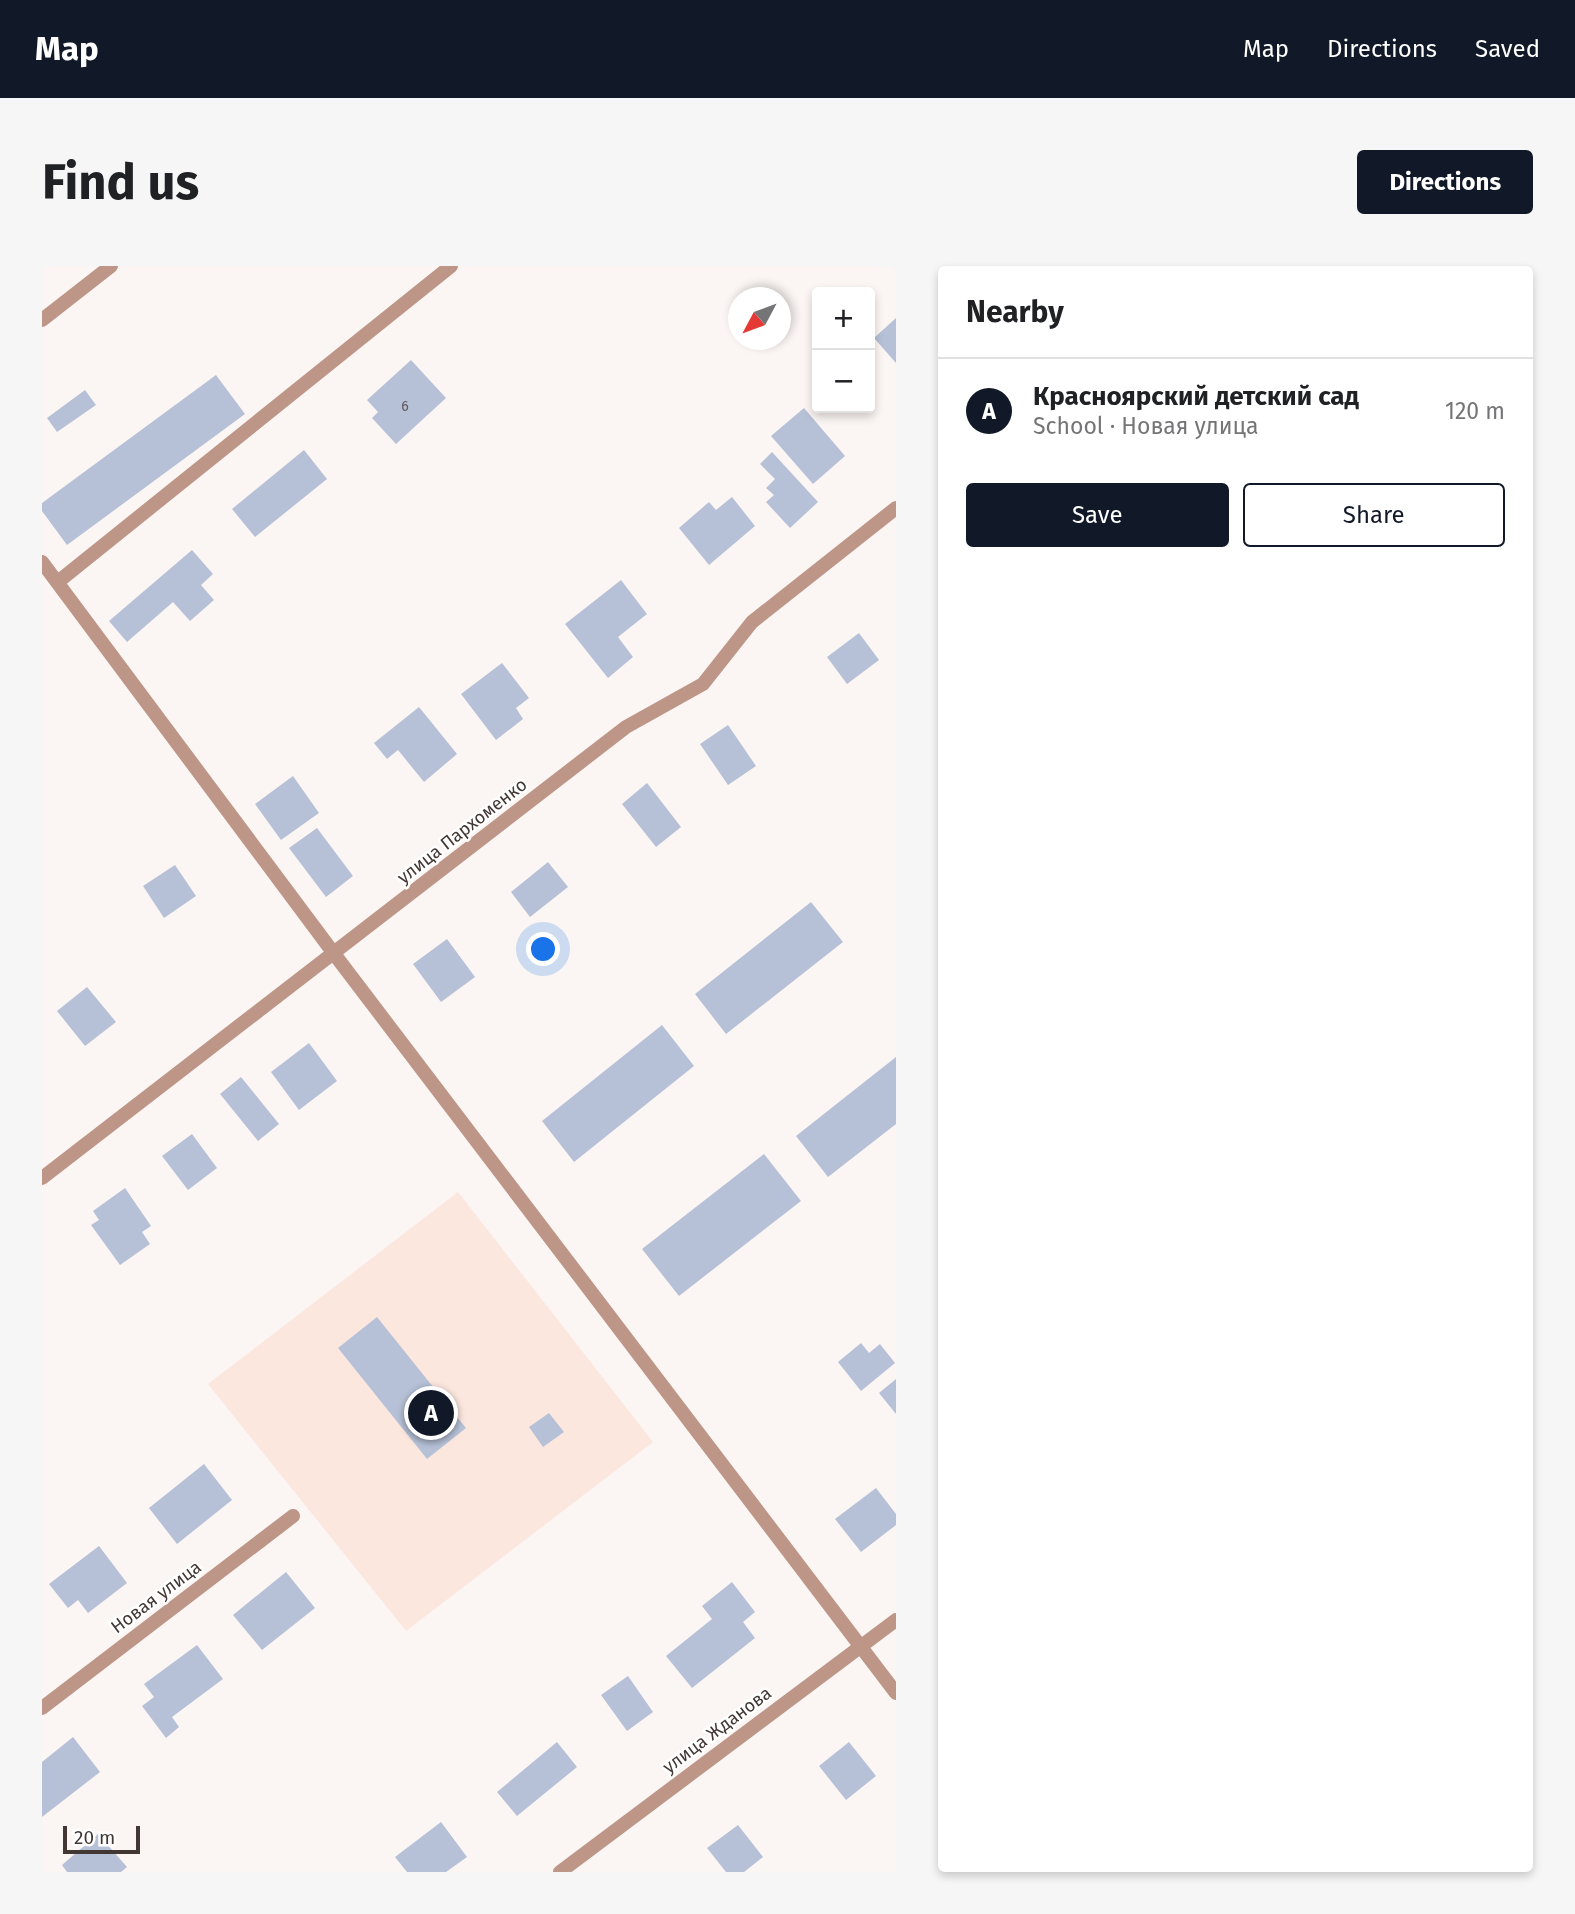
<!DOCTYPE html>
<html lang="en">
<head>
<meta charset="utf-8">
<style>
	:root { --surface:#fff; --page:#f6f6f6; --text:#202124; --muted:#757577; --line:#e0e0e0; --accent:#111827 }
	body { margin:0; font-family:"Fira Sans",sans-serif; background:var(--page); color:var(--text) }
	.controls { position:absolute; right:21px; top:21px; display:grid; overflow:hidden; border-radius:7px; box-shadow:0 4px 10px #0003 }
	.controls button { width:63px; height:63px; display:grid; place-items:center; padding:0; border:0; border-bottom:2px solid var(--line); background:var(--surface); color:var(--text); font:35px sans-serif }
	.compass { position:absolute; left:686px; top:21px; width:63px; height:63px; border-radius:50%; background:var(--surface); box-shadow:0 4px 10px #0003; rotate:229deg }
	.scale { position:absolute; left:21px; bottom:18px; width:77px; box-sizing:border-box; padding-left:7px; border:4px solid #423733; border-top:0; font-size:19px; line-height:24px; white-space:nowrap; color:#423733; -webkit-text-stroke:5px #fff; paint-order:stroke }
	.you { position:absolute; left:502px; top:684px; width:24px; height:24px; margin:-18px; border:5px solid #fff; border-radius:50%; background:#1a73e8; box-shadow:0 0 0 10px #1a73e833 }
	.badge { display:grid; place-items:center; width:46px; height:46px; border-radius:50%; background:var(--accent); color:#fff; font-size:23px; font-weight:700 }
	.pin { position:absolute; translate:-50% -50%; border:4px solid #fff; box-shadow:0 2px 7px #0006 }
	.list { margin:0; padding:0; list-style:none }
	h2 { display:flex; justify-content:space-between; align-items:center; height:91px; margin:0; padding:0 28px; font-size:30px }
	h2 small { font-size:23px; font-weight:400; color:var(--muted) }
	.list li { display:grid; grid-template-columns:46px 1fr auto; gap:21px; align-items:center; box-sizing:border-box; height:105px; padding:0 28px; border-top:2px solid var(--line) }
	.list b { display:block; font-size:26px; white-space:nowrap }
	.list p { margin:0; font-size:23px; white-space:nowrap; color:var(--muted) }
	.list em { font-size:23px; font-style:normal; color:var(--muted) }
	.actions { display:flex; gap:14px; padding:21px 28px }
	.actions a { flex:1; padding:16px 0; border:2px solid var(--accent); border-radius:7px; text-align:center; font-size:24px; color:var(--accent) }
	.actions .main { background:var(--accent); color:#fff }
	.map { position:relative; flex:none; width:854px; height:1606px; overflow:hidden; border-radius:7px }
	header { display:flex; align-items:center; gap:42px; box-sizing:border-box; height:98px; padding:0 35px; background:var(--accent); color:#fff }
	header strong { font-size:33px }
	nav { display:flex; gap:38px; margin-inline-start:auto; font-size:24px }
	.intro { display:flex; align-items:center; justify-content:space-between; box-sizing:border-box; height:168px; padding:0 42px }
	h1 { margin:0; font-size:49px }
	.button { padding:18px 32px; border-radius:7px; background:var(--accent); color:#fff; font-size:24px; font-weight:700 }
	main { display:flex; gap:42px; padding:0 42px }
	aside { flex:1; background:var(--surface); border-radius:7px; box-shadow:0 4px 10px #0003 }
	.map>svg:first-child { display:block }
	.built { fill:#fce7df }
	.building { fill:#b6c1d7 }
	.lines { fill:none; stroke-linecap:round; stroke-linejoin:round }
	.street { stroke:#bd9688; stroke-width:14 }
	.labels { text-anchor:middle; dominant-baseline:central; stroke-width:5; stroke-linejoin:round; paint-order:stroke }
	.number-label { font-size:14px; fill:#5f5a5c }
	.street-label { font-size:18px; fill:#423733; stroke:#fff }
</style>
</head>
<body>
<header>
<strong>Map</strong>
<nav><a>Map</a><a>Directions</a><a>Saved</a></nav>
</header>
<div class="intro"><h1>Find us</h1><a class="button">Directions</a></div>
<main>
<div class="map">
<svg width="854" height="1606" viewBox="0 0 854 1606">
	<rect width="100%" height="100%" fill="#fbf5f3"/>
	<path class="built" d="M416,926L611,1176L364,1365L166,1118Z"/>
	<path class="building" d="M854,52V97L832,72Z
		M369,94L404,132L354,178L330,152L336,146L325,134Z
		M174,109L203,148L25,279L0,245V237Z
		M43,124L54,139L15,166L5,152Z
		M762,142L803,190L771,218L729,170Z
		M262,184L285,213L213,271L190,243Z
		M730,186L776,236L748,262L724,236L732,229L724,222L733,213L718,198Z
		M690,231L713,260L667,299L637,262L667,236L674,244Z
		M150,284L171,308L159,319L172,334L148,355L131,336L85,376L67,355Z
		M579,314L605,348L576,371L591,391L566,412L523,358Z
		M817,367L837,394L805,418L785,391Z
		M460,397L487,432L474,442L481,453L454,474L419,428Z
		M377,441L415,488L382,516L356,484L345,493L332,477Z
		M686,459L714,500L686,519L658,478Z
		M251,510L277,547L239,574L213,538Z
		M605,517L639,561L614,581L580,538Z
		M275,562L311,610L284,631L247,582Z
		M506,596L526,621L488,651L469,626Z
		M133,599L154,630L122,652L101,620Z
		M769,636L801,676L684,768L653,728Z
		M405,673L433,711L399,736L371,698Z
		M45,721L74,756L43,780L15,745Z
		M620,759L652,800L532,896L500,855Z
		M267,777L295,815L257,844L229,806Z
		M854,791V858L786,911L754,870Z
		M199,811L237,858L216,875L178,828Z
		M150,868L175,902L146,924L120,890Z
		M722,888L759,935L637,1030L600,983Z
		M83,922L109,960L100,966L108,978L78,999L49,959L57,954L51,945Z
		M335,1051L424,1162L385,1193L296,1082Z
		M819,1077L827,1087L838,1078L853,1097L819,1125L796,1096Z
		M854,1113V1148L837,1127Z
		M507,1147L522,1166L501,1181L487,1161Z
		M162,1198L190,1234L135,1278L107,1242Z
		M834,1222L854,1248V1259L819,1286L793,1253Z
		M57,1280L85,1317L46,1347L36,1334L26,1342L7,1318Z
		M244,1306L273,1342L220,1384L191,1349Z
		M690,1316L713,1346L701,1356L713,1372L650,1422L624,1390L670,1353L660,1340Z
		M155,1379L181,1413L130,1451L137,1461L124,1472L100,1440L112,1431L102,1418Z
		M586,1410L611,1446L585,1465L559,1429Z
		M31,1471L58,1506L0,1551V1496Z
		M515,1476L535,1501L475,1550L455,1526Z
		M807,1476L834,1510L804,1534L777,1500Z
		M399,1556L425,1591L404,1606H365L353,1591Z
		M696,1559L721,1591L702,1606H684L665,1582Z
		M56,1568L85,1601L79,1606H25L20,1599Z"/>
	<g class="lines">
		<path class="street" d="M0,54L69,0
			M0,296L293,689L854,1427
			M17,315L409,0
			M0,912L584,461L661,418L710,356L854,242
			M0,1442L251,1250
			M518,1606L854,1354"/>
	</g>
	<g class="labels">
		<g class="number-label">
			<text x="363" y="140">6</text>
		</g>
		<g class="street-label">
			<text transform="translate(420 565) rotate(-38)">улица Пархоменко</text>
			<text transform="translate(114 1331) rotate(-37)">Новая улица</text>
			<text transform="translate(675 1464) rotate(-37)">улица Жданова</text>
		</g>
	</g>
</svg>
<div class="controls">
<button>+</button>
<button>−</button>
</div>
<svg class="compass" viewBox="-18 -18 36 36"><path d="M0-13l5 13h-10z" fill="#e53935"/><path d="M0 13l5-13h-10z" fill="#757577"/></svg>
<div class="scale">20 m</div>
<div class="you"></div>
<div class="pin badge" style="left:389px;top:1147px">A</div>
</div>
<aside>
<h2>Nearby<small></small></h2>
<ul class="list">
<li><span class="badge">A</span><div><b>Красноярский детский сад</b><p>School · Новая улица</p></div><em>120 m</em></li>
</ul>
<div class="actions"><a class="main">Save</a><a>Share</a></div>
</aside>
</main>
</body>
</html>
